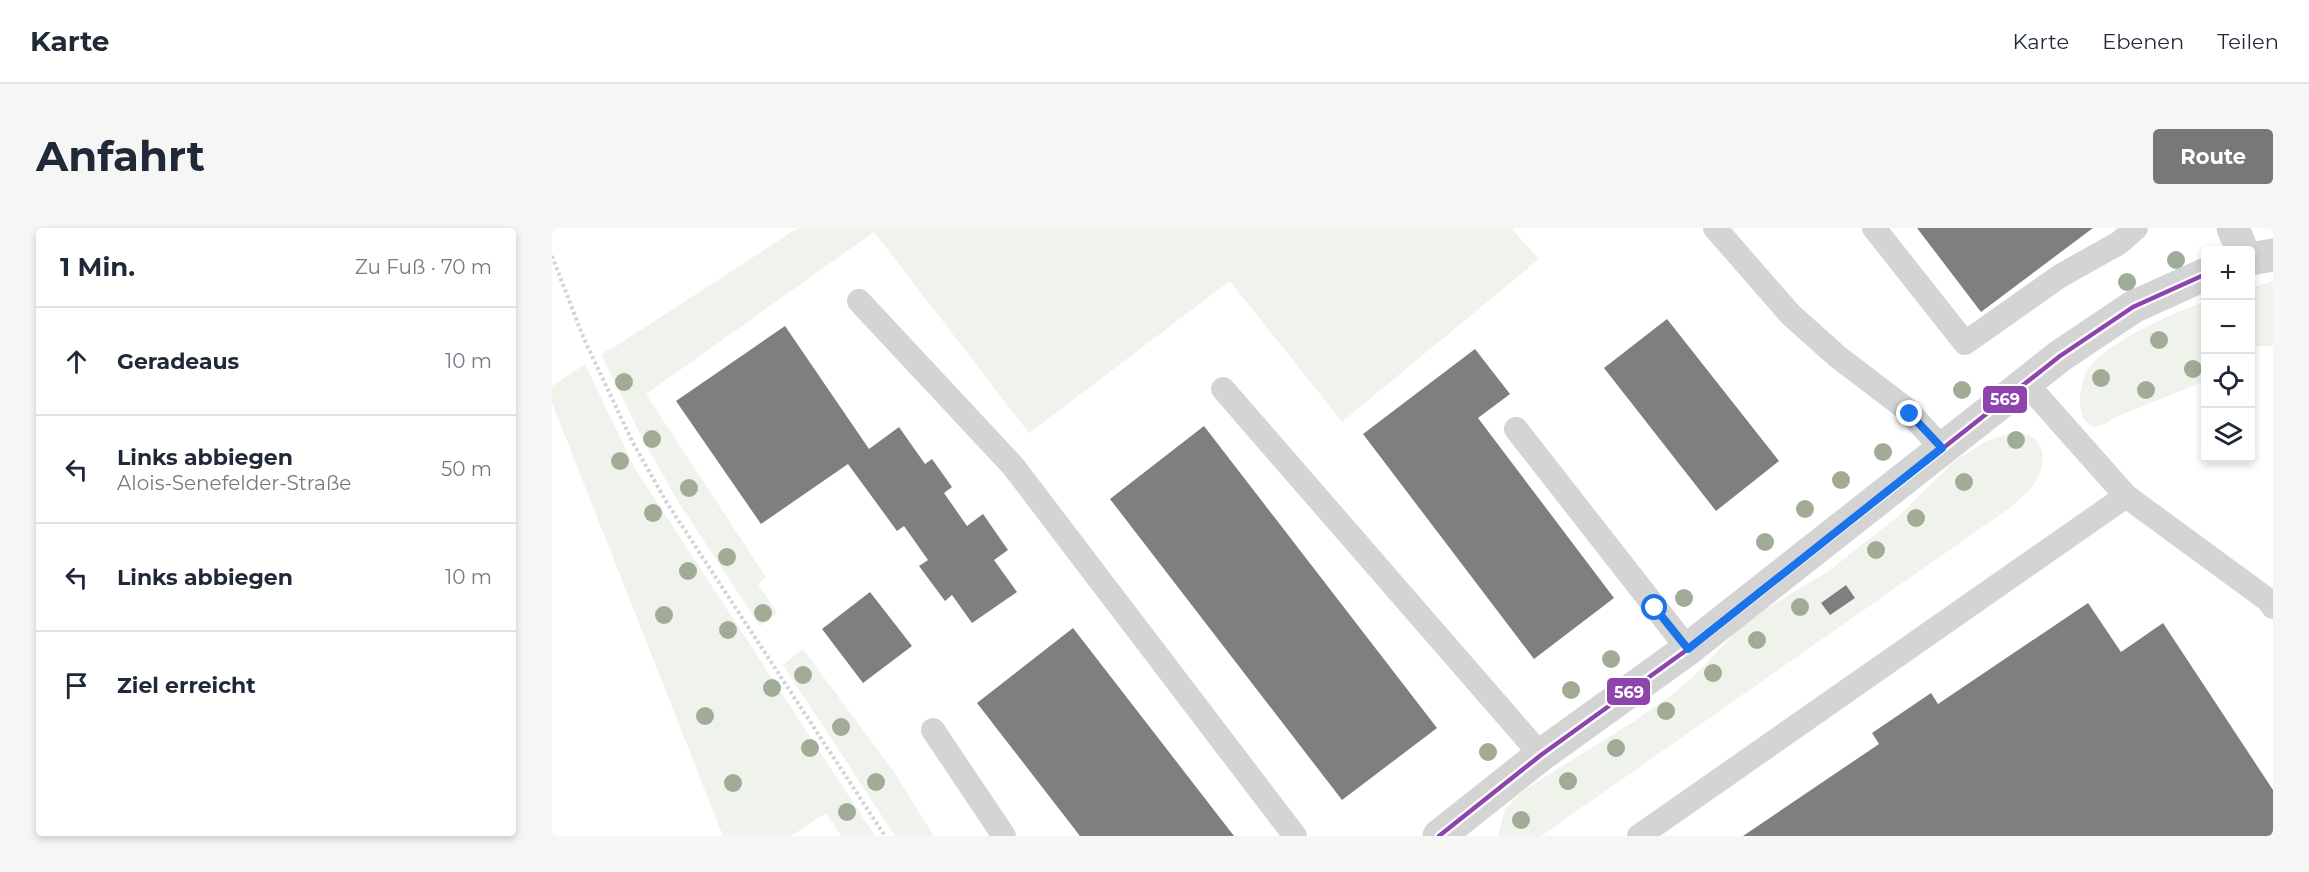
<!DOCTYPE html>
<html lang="de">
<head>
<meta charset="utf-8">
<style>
	:root { --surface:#fff; --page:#f6f6f7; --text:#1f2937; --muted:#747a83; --line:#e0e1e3; --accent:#787878 }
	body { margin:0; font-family:Montserrat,sans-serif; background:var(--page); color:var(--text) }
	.controls { position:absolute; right:18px; top:18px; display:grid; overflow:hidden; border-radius:6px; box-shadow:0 3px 9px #0003 }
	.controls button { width:54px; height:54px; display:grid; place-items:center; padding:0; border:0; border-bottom:2px solid var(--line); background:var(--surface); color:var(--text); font:30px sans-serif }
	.stop { position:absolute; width:18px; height:18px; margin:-14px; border:4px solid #1a73e8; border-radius:50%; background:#fff }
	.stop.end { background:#1a73e8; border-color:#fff; box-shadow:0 2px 6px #0008 }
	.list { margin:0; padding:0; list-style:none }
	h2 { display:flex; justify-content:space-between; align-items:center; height:78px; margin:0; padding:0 24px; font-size:26px }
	h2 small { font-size:20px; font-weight:400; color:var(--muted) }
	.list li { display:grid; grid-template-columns:39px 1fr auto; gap:18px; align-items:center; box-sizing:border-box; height:108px; padding:0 24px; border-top:2px solid var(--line) }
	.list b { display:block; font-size:22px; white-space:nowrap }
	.list p { margin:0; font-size:20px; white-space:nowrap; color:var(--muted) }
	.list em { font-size:20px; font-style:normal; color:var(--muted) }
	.icon { flex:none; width:33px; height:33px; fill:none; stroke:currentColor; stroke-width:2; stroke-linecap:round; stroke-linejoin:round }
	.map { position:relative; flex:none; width:1721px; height:608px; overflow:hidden; border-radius:6px }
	header { display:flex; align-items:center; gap:36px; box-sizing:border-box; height:84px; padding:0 30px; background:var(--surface); border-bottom:2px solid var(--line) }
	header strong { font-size:28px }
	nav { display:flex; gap:33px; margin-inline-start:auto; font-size:21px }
	.intro { display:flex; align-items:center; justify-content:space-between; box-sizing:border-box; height:144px; padding:0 36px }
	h1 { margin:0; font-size:42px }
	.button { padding:15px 27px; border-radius:6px; background:var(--accent); color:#fff; font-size:21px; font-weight:700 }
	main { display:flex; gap:36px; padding:0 36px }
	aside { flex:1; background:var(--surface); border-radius:6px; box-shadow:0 3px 9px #0003 }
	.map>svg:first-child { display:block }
	.green { fill:#f0f3ec; fill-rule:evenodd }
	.building { fill:#7f7f7f }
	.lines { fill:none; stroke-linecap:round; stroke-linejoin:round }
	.path { stroke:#d4d4d4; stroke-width:4; stroke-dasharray:3 3; stroke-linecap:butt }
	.lane { stroke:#d4d4d4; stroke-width:24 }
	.street { stroke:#d4d4d4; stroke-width:33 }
	.bus-1-casing { stroke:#fff; stroke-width:9 }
	.bus-1 { stroke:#8e44ad; stroke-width:4.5 }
	.tree { fill:#a1ac97 }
	.route { stroke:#1a73e8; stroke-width:8 }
	.line-badge { stroke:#fff; stroke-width:2 }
	.badge-label { font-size:16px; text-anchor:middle; font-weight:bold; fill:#fff }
</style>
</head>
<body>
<header>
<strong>Karte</strong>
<nav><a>Karte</a><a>Ebenen</a><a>Teilen</a></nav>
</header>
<div class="intro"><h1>Anfahrt</h1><a class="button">Route</a></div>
<main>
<aside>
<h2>1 Min.<small>Zu Fuß · 70 m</small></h2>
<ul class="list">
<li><svg class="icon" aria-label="ahead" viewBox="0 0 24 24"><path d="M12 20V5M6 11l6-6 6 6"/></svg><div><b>Geradeaus</b></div><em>10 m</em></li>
<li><svg class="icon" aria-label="left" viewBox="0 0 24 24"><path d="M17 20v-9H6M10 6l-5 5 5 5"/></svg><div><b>Links abbiegen</b><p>Alois-Senefelder-Straße</p></div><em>50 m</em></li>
<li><svg class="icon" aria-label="left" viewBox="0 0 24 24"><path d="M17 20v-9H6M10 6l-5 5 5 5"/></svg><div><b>Links abbiegen</b></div><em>10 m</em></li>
<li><svg class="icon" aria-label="arrive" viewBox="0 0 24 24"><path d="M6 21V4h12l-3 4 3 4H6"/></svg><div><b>Ziel erreicht</b></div></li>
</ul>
</aside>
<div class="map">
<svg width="1721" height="608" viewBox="0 0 1721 608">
	<rect width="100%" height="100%" fill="#fff"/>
	<path class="green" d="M246,0H959L987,31L790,194L678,53L477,205L322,4L94,166L214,349L206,356L225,385L208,398L127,275L89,208L49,126L67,116Z
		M1721,53V118H1699V60Z
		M1653,74V153L1564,189L1553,196L1541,199C1530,192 1528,185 1528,172C1528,162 1531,149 1536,141C1555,114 1622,84 1653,74Z
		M33,136L82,239L323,608H289L274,585L239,608H171L0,175V158Z
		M1458,205C1464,205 1471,205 1477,207C1496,216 1493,242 1482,256C1476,265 1466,272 1459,279L989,608H946L953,581L972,562L1084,492L1121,466L1143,447L1194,393L1278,342L1350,285L1401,234L1435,213ZM1294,357L1303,370L1278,387L1269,375Z
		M251,421L340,541L382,608H343L231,437Z"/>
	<path class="building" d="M1365,0H1541L1429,84Z
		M1115,91L1227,233L1164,283L1052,140Z
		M233,98L317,221L347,199L373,236L380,231L400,259L392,265L415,298L431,286L456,322L442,332L465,364L420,395L400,367L393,373L367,338L376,332L352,298L345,303L296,236L209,296L124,173Z
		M923,121L958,166L926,190L1062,370L982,431L811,206Z
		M652,198L885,500L790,572L558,271Z
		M1294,357L1303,370L1278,387L1269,375Z
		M318,364L360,418L311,455L270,401Z
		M1536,375L1569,424L1611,395L1721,562V608H1191L1327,516L1320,505L1379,465L1386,476Z
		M521,400L682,608H528L425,475Z"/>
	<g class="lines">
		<path class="path" d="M0,28L32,111L81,215L115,275L333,608"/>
		<path class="lane" d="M1163,0L1239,87L1286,129L1353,180L1390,220
			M1322,0L1413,115L1508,48L1567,15L1584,0
			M307,73L461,238L743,608
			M671,161L989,527
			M964,201L1136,421
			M1574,268L1716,372L1721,379
			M381,502L452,608
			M1087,608L1574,268L1474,155"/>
		<path class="street" d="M1681,0L1690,22
			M1698,31L1721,27
			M887,608L989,527L1136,421L1508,128L1581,79L1654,46"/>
		<defs>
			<path id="bus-1" d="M887,608L989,527L1136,421L1508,128L1581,79L1654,46"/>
		</defs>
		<use href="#bus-1" class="bus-1-casing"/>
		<use href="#bus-1" class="bus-1"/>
	</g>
	<g class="tree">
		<circle cx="1624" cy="32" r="9"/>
		<circle cx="1575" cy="54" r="9"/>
		<circle cx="1607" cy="112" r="9"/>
		<circle cx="1641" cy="141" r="9"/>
		<circle cx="1549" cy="150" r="9"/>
		<circle cx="72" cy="154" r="9"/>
		<circle cx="1410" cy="162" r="9"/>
		<circle cx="1594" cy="162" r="9"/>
		<circle cx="100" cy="211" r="9"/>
		<circle cx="1464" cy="212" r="9"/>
		<circle cx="1331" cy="224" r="9"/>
		<circle cx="68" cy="233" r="9"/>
		<circle cx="1289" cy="252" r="9"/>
		<circle cx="1412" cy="254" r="9"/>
		<circle cx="137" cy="260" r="9"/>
		<circle cx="1253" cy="281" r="9"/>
		<circle cx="101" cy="285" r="9"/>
		<circle cx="1364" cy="290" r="9"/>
		<circle cx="1213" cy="314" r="9"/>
		<circle cx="1324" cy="322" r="9"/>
		<circle cx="175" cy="329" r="9"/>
		<circle cx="136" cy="343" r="9"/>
		<circle cx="1132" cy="370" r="9"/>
		<circle cx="1248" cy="379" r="9"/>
		<circle cx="211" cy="385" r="9"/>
		<circle cx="112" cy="387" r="9"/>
		<circle cx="176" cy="402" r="9"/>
		<circle cx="1205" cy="412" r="9"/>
		<circle cx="1059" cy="431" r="9"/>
		<circle cx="1161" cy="445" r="9"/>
		<circle cx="251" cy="447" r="9"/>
		<circle cx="220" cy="460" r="9"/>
		<circle cx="1019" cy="462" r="9"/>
		<circle cx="1114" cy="483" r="9"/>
		<circle cx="153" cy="488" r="9"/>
		<circle cx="289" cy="499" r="9"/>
		<circle cx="258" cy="520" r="9"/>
		<circle cx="1064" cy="520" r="9"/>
		<circle cx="936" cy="524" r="9"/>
		<circle cx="1016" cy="553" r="9"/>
		<circle cx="324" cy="554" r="9"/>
		<circle cx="181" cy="555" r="9"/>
		<circle cx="295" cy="584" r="9"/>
		<circle cx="969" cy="592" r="9"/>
	</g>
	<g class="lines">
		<path class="route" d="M1103,380L1136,421L1390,220L1358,186"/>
	</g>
	<g class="line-badge">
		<rect x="1430" y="157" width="46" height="29" rx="6" fill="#8e44ad"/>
		<rect x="1054" y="449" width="45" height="29" rx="6" fill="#8e44ad"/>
	</g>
	<g class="badge-label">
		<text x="1453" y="177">569</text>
		<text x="1077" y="470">569</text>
	</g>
</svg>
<div class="controls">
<button>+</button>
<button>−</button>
<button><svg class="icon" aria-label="locate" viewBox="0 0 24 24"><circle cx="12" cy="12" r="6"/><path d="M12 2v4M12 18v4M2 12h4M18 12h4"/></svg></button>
<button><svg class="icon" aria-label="layers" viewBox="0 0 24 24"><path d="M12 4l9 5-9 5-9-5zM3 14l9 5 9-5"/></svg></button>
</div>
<div class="stop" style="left:1103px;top:380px"></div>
<div class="stop end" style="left:1358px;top:186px"></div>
</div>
</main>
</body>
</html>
